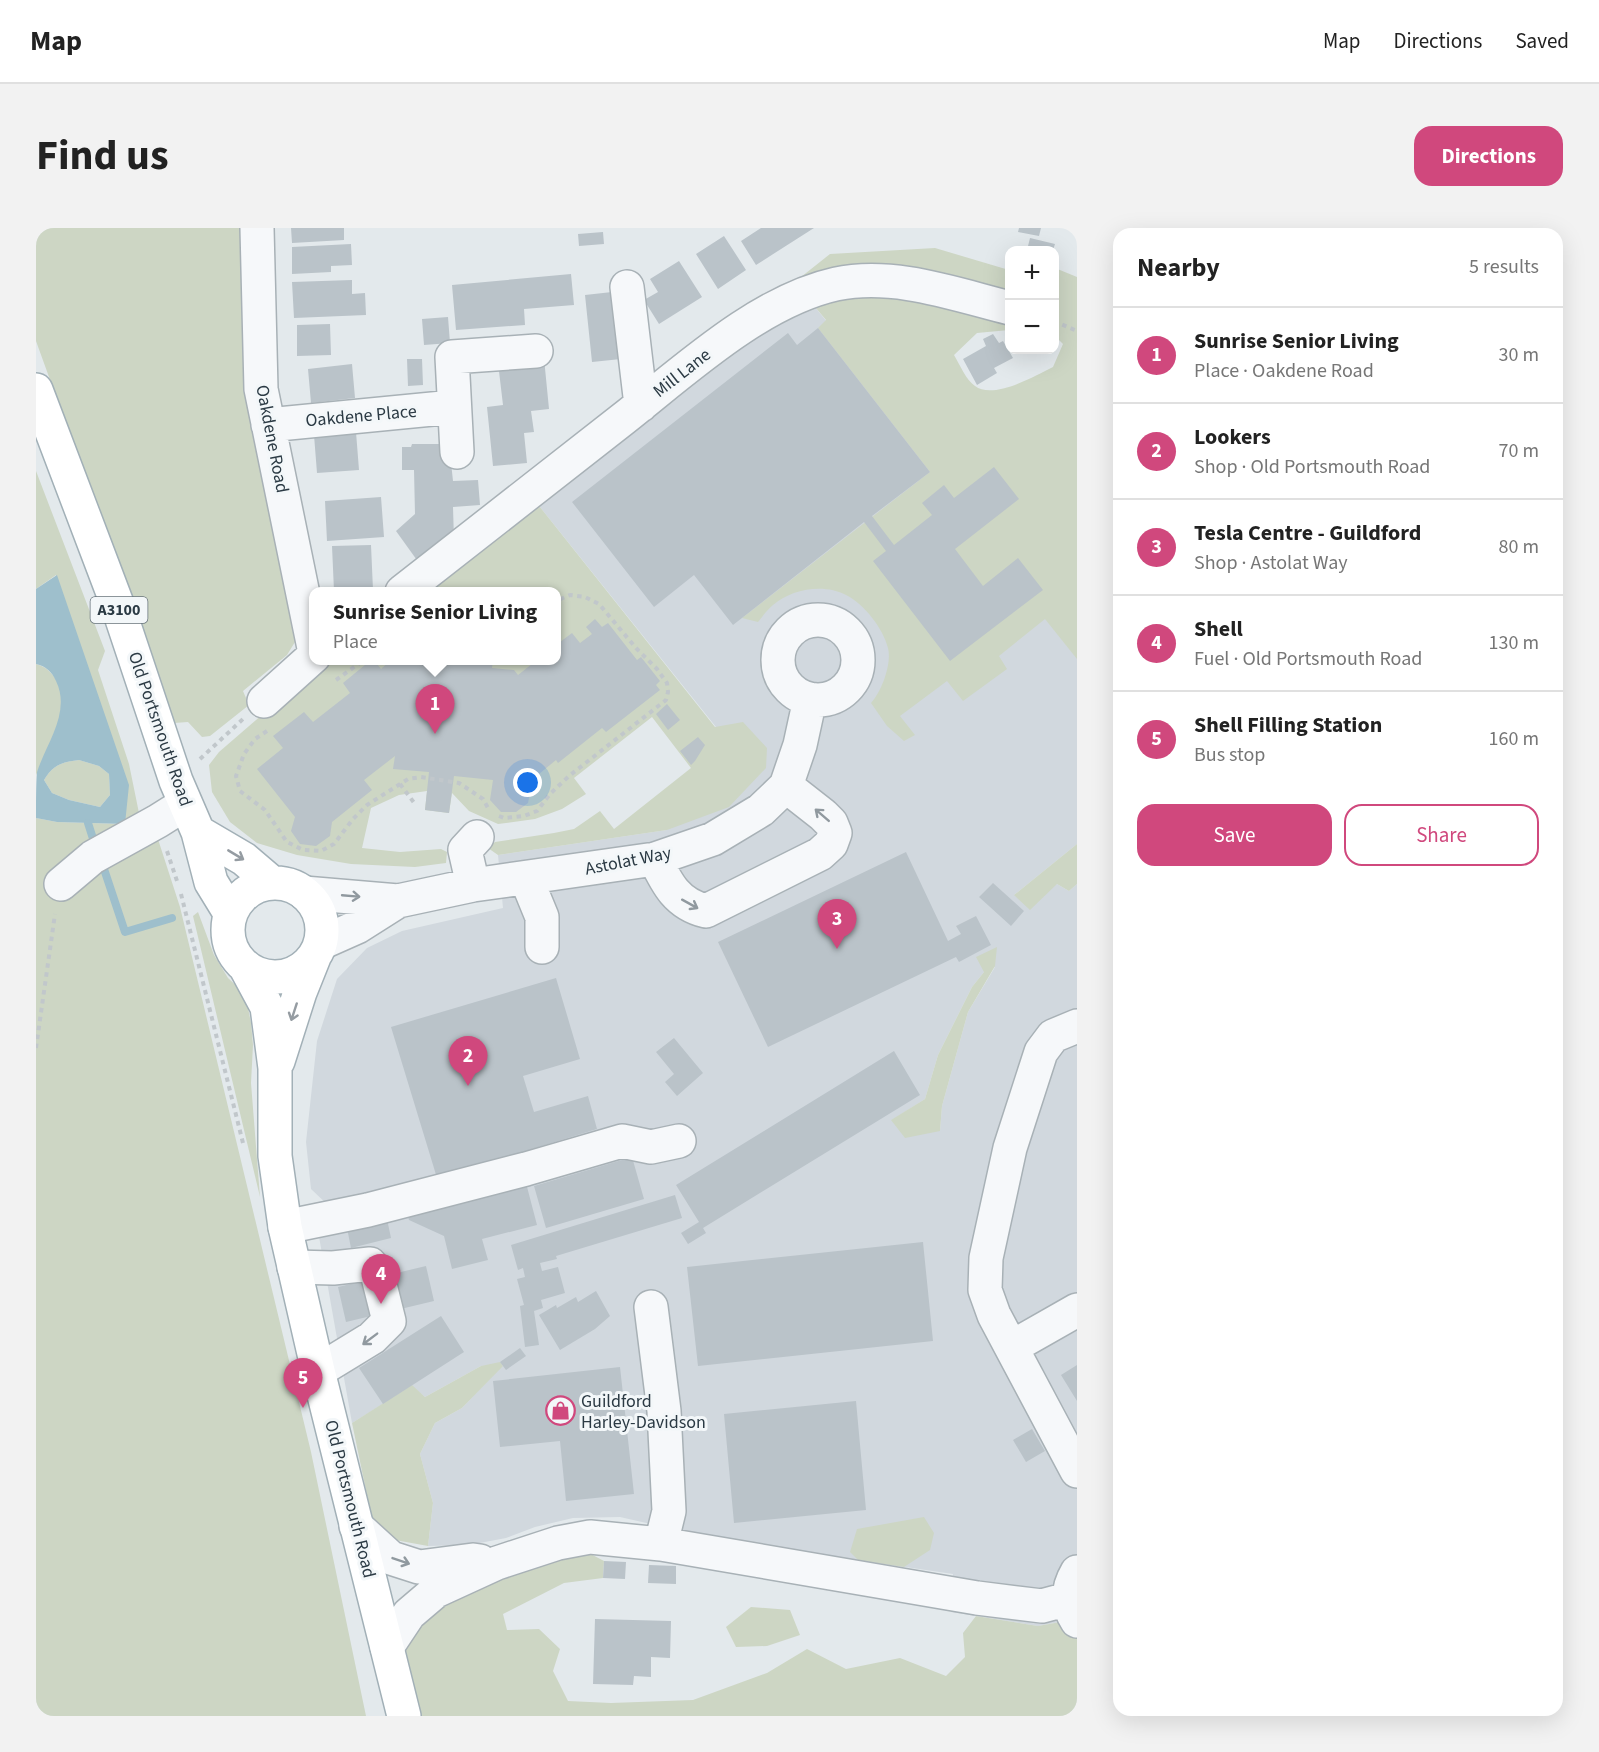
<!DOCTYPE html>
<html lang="en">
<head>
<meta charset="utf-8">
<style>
	:root { --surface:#fff; --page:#f2f2f2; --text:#222; --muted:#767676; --line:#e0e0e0; --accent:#d0487d }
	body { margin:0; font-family:"Source Sans 3",sans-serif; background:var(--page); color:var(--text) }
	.controls { position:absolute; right:18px; top:18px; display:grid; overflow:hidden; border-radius:12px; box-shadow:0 6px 24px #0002 }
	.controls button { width:54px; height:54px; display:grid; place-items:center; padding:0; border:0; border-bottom:2px solid var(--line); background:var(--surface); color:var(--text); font:30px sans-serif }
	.you { position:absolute; left:492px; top:555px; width:21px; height:21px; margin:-15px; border:4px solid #fff; border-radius:50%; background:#1a73e8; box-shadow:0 0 0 9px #1a73e833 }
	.badge { display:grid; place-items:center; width:39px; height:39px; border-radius:50%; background:var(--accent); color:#fff; font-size:20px; font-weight:700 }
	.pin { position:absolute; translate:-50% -50px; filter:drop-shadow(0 2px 3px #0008) }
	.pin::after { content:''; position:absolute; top:32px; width:21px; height:18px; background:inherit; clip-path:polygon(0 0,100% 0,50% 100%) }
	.popup { position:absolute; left:273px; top:359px; width:252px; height:78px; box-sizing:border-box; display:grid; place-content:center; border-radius:12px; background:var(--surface); filter:drop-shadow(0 2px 4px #0005); font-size:20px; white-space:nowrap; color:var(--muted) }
	.popup b { font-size:22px; color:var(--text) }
	.popup::after { content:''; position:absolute; left:50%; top:100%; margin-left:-12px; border:12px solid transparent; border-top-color:var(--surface) }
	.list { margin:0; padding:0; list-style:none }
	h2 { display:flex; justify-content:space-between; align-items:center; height:78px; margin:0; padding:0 24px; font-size:26px }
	h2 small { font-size:20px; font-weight:400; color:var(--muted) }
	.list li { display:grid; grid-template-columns:39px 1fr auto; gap:18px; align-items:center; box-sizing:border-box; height:96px; padding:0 24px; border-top:2px solid var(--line) }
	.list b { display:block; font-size:22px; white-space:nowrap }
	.list p { margin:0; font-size:20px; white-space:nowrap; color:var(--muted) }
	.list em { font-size:20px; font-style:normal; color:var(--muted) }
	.actions { display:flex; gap:12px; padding:18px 24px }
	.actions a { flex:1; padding:14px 0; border:2px solid var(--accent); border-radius:18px; text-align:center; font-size:21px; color:var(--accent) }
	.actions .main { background:var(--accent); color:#fff }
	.map { position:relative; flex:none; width:1041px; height:1488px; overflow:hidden; border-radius:18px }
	header { display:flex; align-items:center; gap:36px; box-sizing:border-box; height:84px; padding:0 30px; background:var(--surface); border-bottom:2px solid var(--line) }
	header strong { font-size:28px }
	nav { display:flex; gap:33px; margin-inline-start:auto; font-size:21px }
	.intro { display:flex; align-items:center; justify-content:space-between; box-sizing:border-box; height:144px; padding:0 36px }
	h1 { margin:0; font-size:42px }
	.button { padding:15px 27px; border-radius:18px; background:var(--accent); color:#fff; font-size:21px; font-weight:700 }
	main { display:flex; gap:36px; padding:0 36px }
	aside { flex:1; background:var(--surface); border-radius:18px; box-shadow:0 6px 24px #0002 }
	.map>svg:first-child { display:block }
	.built { fill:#d1d8de; fill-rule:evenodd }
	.green { fill:#cdd6c4 }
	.water { fill:#9ebfcc; fill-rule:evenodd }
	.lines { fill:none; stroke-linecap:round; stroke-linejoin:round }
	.stream { stroke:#9ebfcc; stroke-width:8 }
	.building { fill:#bac3c9 }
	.minor-casing { stroke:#a8b1b6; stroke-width:36 }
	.major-casing { stroke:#a2b0b7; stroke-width:36 }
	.path { stroke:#c1c7cb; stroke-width:4; stroke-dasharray:4.5 4.5; stroke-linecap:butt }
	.minor { stroke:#f6f8fa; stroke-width:33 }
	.major { stroke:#fff; stroke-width:33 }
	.oneway { stroke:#90999f }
	.oneway2 { stroke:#959ca2 }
	.labels { text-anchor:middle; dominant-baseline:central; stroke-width:6; stroke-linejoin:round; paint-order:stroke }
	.shield { fill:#f3f7f9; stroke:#67737a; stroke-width:1.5 }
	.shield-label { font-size:16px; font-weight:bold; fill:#2b3a44 }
	.street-label { font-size:18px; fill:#2b3a44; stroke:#f3f7f9 }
	.poi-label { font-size:18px; fill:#2b3a44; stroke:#f3f7f9; text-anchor:start }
</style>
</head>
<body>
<header>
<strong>Map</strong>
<nav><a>Map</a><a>Directions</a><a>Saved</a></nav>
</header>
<div class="intro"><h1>Find us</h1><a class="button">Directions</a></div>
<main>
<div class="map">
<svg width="1041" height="1488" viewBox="0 0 1041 1488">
	<rect width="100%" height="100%" fill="#e3e9ec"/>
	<path class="built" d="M774,73L857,175L1041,244V616L978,667L1021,656L1033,663L1041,656V1391L1002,1398L915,1384L917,1346L681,1311L584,1289L537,1290L499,1299L470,1310L433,1317L392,1318L397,1275L384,1226L399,1195L426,1180L467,1137L445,1138L389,1169L376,1158L316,1195L282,1003L294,979L275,961L270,914L281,813L301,751L331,720L366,703L467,680L462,627L631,602L680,499L500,274L724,100ZM959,739L932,784L906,878L904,903L856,892L889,871L902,827L936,759L948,744Z"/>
	<path class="green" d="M0,0H213L260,398L259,414L251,427L207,463L213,477L174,508L166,509L152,494L138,495L0,113Z
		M899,20L973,42V102L941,105L918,127C924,137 930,152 939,158C957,172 999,148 1017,139L1027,116L1019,108V40L1041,49V431L1009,391L963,428L971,441L927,473L911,453L864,488L879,507L868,513L851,498L835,475C846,463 856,435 852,420C847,400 828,376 810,367C788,355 755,361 737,377C731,382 726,389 722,394L706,390L894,244L782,100L790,92L774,73L765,49L794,26Z
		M0,243L69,423L62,442L93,536L104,590L120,605L144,679L275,1224L330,1488H0V590L21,594L88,596L20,347L0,361Z
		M500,274L679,499L707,494L731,520L730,540L693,579L631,602L462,627L452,620L459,614L518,605L538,601L564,583L578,601L655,540L616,489L538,550L550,566L526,581L499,591L462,596L433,583L416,565L413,585L389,582L391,563L363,567L335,580L326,620L364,624L405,621L411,624L410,635L379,639L315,636L261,627L221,615L194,594L176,564L173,537L183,524L228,485L295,433L520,432V364L384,363Z
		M0,436C17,440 27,459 27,476C26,491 7,531 0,547Z
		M43,532L63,538L73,546L74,567L64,579L33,572L16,565L8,552C17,537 26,534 43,532Z
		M1041,616V656L1033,663L1021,656L994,682L978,667Z
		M162,684L178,727L192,750L206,763L211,775L215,795L217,817L215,855L224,969L157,688Z
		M961,719L959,738L932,784L906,878L904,903L869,910L855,892L889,871L902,827L936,759L948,744L940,729Z
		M464,1134L467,1138L426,1180L399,1195L384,1226L397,1275L392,1318L359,1312L336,1291L316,1195L376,1157L389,1169L445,1138Z
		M888,1289L898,1305L894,1322L868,1339L822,1332L814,1324L821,1301Z
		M547,1322L568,1333L567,1350L528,1355L467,1386L471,1402L503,1401L524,1421L517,1443L532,1473L575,1475L657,1472L731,1445L771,1421L810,1441L864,1430L910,1448L929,1429L927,1405L940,1388L1002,1398L1041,1391V1488H381L368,1424L392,1387L441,1356Z
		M715,1379L754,1382L764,1407L731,1418L700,1419L690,1399Z"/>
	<path class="water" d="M21,347L93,557L89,596L21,594L0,590C0,576 0,557 1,544C11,514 35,484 20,453C16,444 10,438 0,436V361ZM43,532L63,538L73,546L74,567L64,579L33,572L16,565L8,552C17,537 26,534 43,532Z"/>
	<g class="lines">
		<path class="stream" d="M52,595L60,620
			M65,632L89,704L136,690"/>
	</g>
	<path class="building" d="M255,0H308V12L256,15Z
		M725,0H778L720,37L705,13Z
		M983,0H1005L1003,8L982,4Z
		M567,4L568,16L543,18L542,6Z
		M688,8L710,42L682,61L660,26Z
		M994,10L1019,16L1017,22H991Z
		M315,16L316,37L295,38V44L256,46V19Z
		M643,33L666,69L623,96L608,72L622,64L614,51Z
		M535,46L538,77L488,81L489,97L420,102L416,57Z
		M316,52V66L329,65L330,87L258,90L256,54Z
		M585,63V131L556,134L549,67Z
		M412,89L414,115L388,117L386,91Z
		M294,96L295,127L261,128V97Z
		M782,100L894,244L836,288L858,317L896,287L886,275L908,257L918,270L958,239L983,271L919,321L947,358L982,330L1007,362L914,433L837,333L850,323L828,294L697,397L658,347L618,379L536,274L752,105L761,117Z
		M957,106L963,115L967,113L977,130L958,140L961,145L941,157L927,131L950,118L947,111Z
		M508,130L513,181L495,183L498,204L488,205L491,235L457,238L451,179L467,177L462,135Z
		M371,131H386L387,157L372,158Z
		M316,136L319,170L275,175L272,141Z
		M320,204L323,242L281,245L278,207Z
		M376,216H413L417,253L442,252L444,277L417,279L418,312L383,335L360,303L379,286L378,242H366V219H375Z
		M345,269L348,309L291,313L289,273Z
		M335,317L337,362L298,363L296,318Z
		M559,391L566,399L572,395L601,432L605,429L624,453L620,457L624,462L570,504L566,500L522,535L520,532L492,555L495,559L492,575L480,584H465L454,572L457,552L418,548L413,585L389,582L393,544L357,541L359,528L328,552L336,562L296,594L294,608L280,618L264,616L255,603L259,589L221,541L247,520L237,508L268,484L277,494L314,465L307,455L335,432H338L345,441L355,432H457L456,440L478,442L482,447L501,432H520V417L536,405L544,415L556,406L550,399Z
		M631,476L644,492L632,502L620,486Z
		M662,509L669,517L659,533L655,537L644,523Z
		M870,624L912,713L925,706L920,698L940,688L955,717L923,734L920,729L732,819L682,714Z
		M957,655L988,683L975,698L943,669Z
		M520,750L544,831L487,848L498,884L552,868L561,901L401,950L355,799Z
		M638,810L667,845L641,868L629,854L638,846L620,824Z
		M858,823L884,867L667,1000L670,1005L652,1016L645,1005L663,994L640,957Z
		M596,929L608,971L510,1000L498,958Z
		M490,955L501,997L446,1011L452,1032L416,1041L408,1008L373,992L370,983Z
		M639,967L646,990L520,1028L521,1031L504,1035L506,1043L522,1039L529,1065L505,1072L507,1080L498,1083L503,1117L489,1119L484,1078L488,1077L481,1051L489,1049L487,1040L482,1042L475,1017Z
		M351,991L355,1010L315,1020L311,1000Z
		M887,1014L897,1113L662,1138L651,1039Z
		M390,1038L398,1073L310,1094L302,1059Z
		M560,1063L574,1088L559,1101L524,1122L503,1087L520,1077L521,1080L540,1069L542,1074Z
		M405,1088L428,1124L347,1176L323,1140Z
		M484,1120L490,1128L470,1142L464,1134Z
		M1041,1137V1173L1025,1147Z
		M584,1139L598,1266L530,1273L524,1213L464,1219L457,1153Z
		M820,1173L830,1282L698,1295L688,1186Z
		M996,1201L1009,1223L990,1234L977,1212Z
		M568,1333L590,1334L589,1351L567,1350Z
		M613,1337L640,1338V1356L612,1355Z
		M559,1391L635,1393L634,1430L615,1429V1449L598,1448L597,1457L557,1456Z"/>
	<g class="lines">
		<defs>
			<path id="minor" d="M221,0L225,161L278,420
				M591,59L605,177
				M232,197L417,179
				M421,224L416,129L500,123
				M366,364C440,306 514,248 587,191C648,143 723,73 800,56C858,44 918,66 974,80
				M742 432a40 40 0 1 1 80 0a40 40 0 1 1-80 0Z
				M228,473L278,428
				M619,631C631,656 641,676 670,683L784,626L795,616L799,605L795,595L787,587L750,558
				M490,650L506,689V719
				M25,656L57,629L122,593L149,576
				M437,657L429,622L441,609
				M268,665L362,673L437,657L619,631L677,611L725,582L750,558L764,517L774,471
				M285,715L321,699L362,673
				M1041,798L1017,808L1005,824L974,920L950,1030L949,1062L958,1087L1041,1243
				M249,999L332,982L490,941L586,913L615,919L643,913
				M258,1039L297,1040L334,1036L341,1045L353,1093L336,1110L282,1143
				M615,1079L628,1183L633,1283L625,1316
				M976,1119L1041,1082
				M320,1298L355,1330L383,1339L437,1332L444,1333
				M1041,1344C1031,1361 1030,1376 1041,1393
				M351,1419L373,1386L400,1363L461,1335L522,1315L554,1309L625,1316L941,1370L1006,1378L1032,1371"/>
			<path id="major" d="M0,162L80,373L140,553L162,604L175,654L194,685
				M162,604L208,631L235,654
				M192 702a47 47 0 1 1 94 0a47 47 0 1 1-94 0Z
				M210,740L231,779L239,840V928L249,999L282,1143L368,1488
				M242,833L264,764L278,729"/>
		</defs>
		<use href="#minor" class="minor-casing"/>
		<use href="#major" class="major-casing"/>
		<path class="path" d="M1018,93L1041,103
			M300,452L328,432
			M231,503L219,511L208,526L200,548L204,563L229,582L251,614L267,622L285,623L298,616L317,591L331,577L372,551L385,549L423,555L447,571L452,580
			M164,531L207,491
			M364,556L379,576
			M463,588L468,590L488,588L501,583L514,566L533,548L630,472L632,464L631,455L621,441L600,420L563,376L549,369L534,367L520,373
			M131,623L141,653
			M145,666L207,915
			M0,820L19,686"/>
		<use href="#minor" class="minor"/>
		<use href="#major" class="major"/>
	</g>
	<defs><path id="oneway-shaft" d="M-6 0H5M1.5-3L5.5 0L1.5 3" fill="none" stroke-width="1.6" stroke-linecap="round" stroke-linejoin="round" transform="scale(1.5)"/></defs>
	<g class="oneway">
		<use href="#oneway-shaft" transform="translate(786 587) rotate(-139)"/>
		<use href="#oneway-shaft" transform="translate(315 668) rotate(5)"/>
		<use href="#oneway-shaft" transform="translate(654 676) rotate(29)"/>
		<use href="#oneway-shaft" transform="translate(334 1111) rotate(143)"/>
		<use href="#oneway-shaft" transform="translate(365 1333) rotate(19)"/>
	</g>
	<g class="oneway2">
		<use href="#oneway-shaft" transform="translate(200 627) rotate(31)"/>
		<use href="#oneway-shaft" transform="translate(258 784) rotate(108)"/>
	</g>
	<defs>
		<symbol id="shop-ring" viewBox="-11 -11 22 22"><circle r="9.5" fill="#f3f7f9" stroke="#d0487d" stroke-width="1.5"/><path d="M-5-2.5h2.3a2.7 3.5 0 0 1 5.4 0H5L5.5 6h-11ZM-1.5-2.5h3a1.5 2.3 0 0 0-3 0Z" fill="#d0487d"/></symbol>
	</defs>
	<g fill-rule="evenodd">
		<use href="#shop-ring" x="508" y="1166" width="33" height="33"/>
	</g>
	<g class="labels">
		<rect class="shield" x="54.5" y="369" width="57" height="26" rx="4.5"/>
		<g class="shield-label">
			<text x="83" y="382">A3100</text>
		</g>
		<g class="street-label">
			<text transform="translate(646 145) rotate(-38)">Mill Lane</text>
			<text transform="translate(325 188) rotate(-5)">Oakdene Place</text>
			<text transform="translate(236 211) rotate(79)">Oakdene Road</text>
			<text transform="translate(124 501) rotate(71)">Old Portsmouth Road</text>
			<text transform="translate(592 633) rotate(-11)">Astolat Way</text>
			<text transform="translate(314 1271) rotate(76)">Old Portsmouth Road</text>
		</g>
		<g class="poi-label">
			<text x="545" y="1173">Guildford<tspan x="545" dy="21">Harley-Davidson</tspan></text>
		</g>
	</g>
</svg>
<div class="controls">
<button>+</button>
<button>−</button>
</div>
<div class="you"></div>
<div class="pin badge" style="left:399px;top:506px">1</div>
<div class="popup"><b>Sunrise Senior Living</b>Place</div>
<div class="pin badge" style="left:432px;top:858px">2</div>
<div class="pin badge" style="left:801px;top:721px">3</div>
<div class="pin badge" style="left:345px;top:1076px">4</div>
<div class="pin badge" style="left:267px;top:1180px">5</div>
</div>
<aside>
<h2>Nearby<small>5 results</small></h2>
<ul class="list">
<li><span class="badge">1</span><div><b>Sunrise Senior Living</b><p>Place · Oakdene Road</p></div><em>30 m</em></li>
<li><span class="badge">2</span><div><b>Lookers</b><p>Shop · Old Portsmouth Road</p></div><em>70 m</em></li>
<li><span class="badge">3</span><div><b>Tesla Centre - Guildford</b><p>Shop · Astolat Way</p></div><em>80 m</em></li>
<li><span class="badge">4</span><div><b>Shell</b><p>Fuel · Old Portsmouth Road</p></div><em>130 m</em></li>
<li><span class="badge">5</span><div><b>Shell Filling Station</b><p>Bus stop</p></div><em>160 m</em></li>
</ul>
<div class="actions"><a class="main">Save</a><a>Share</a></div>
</aside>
</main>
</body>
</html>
